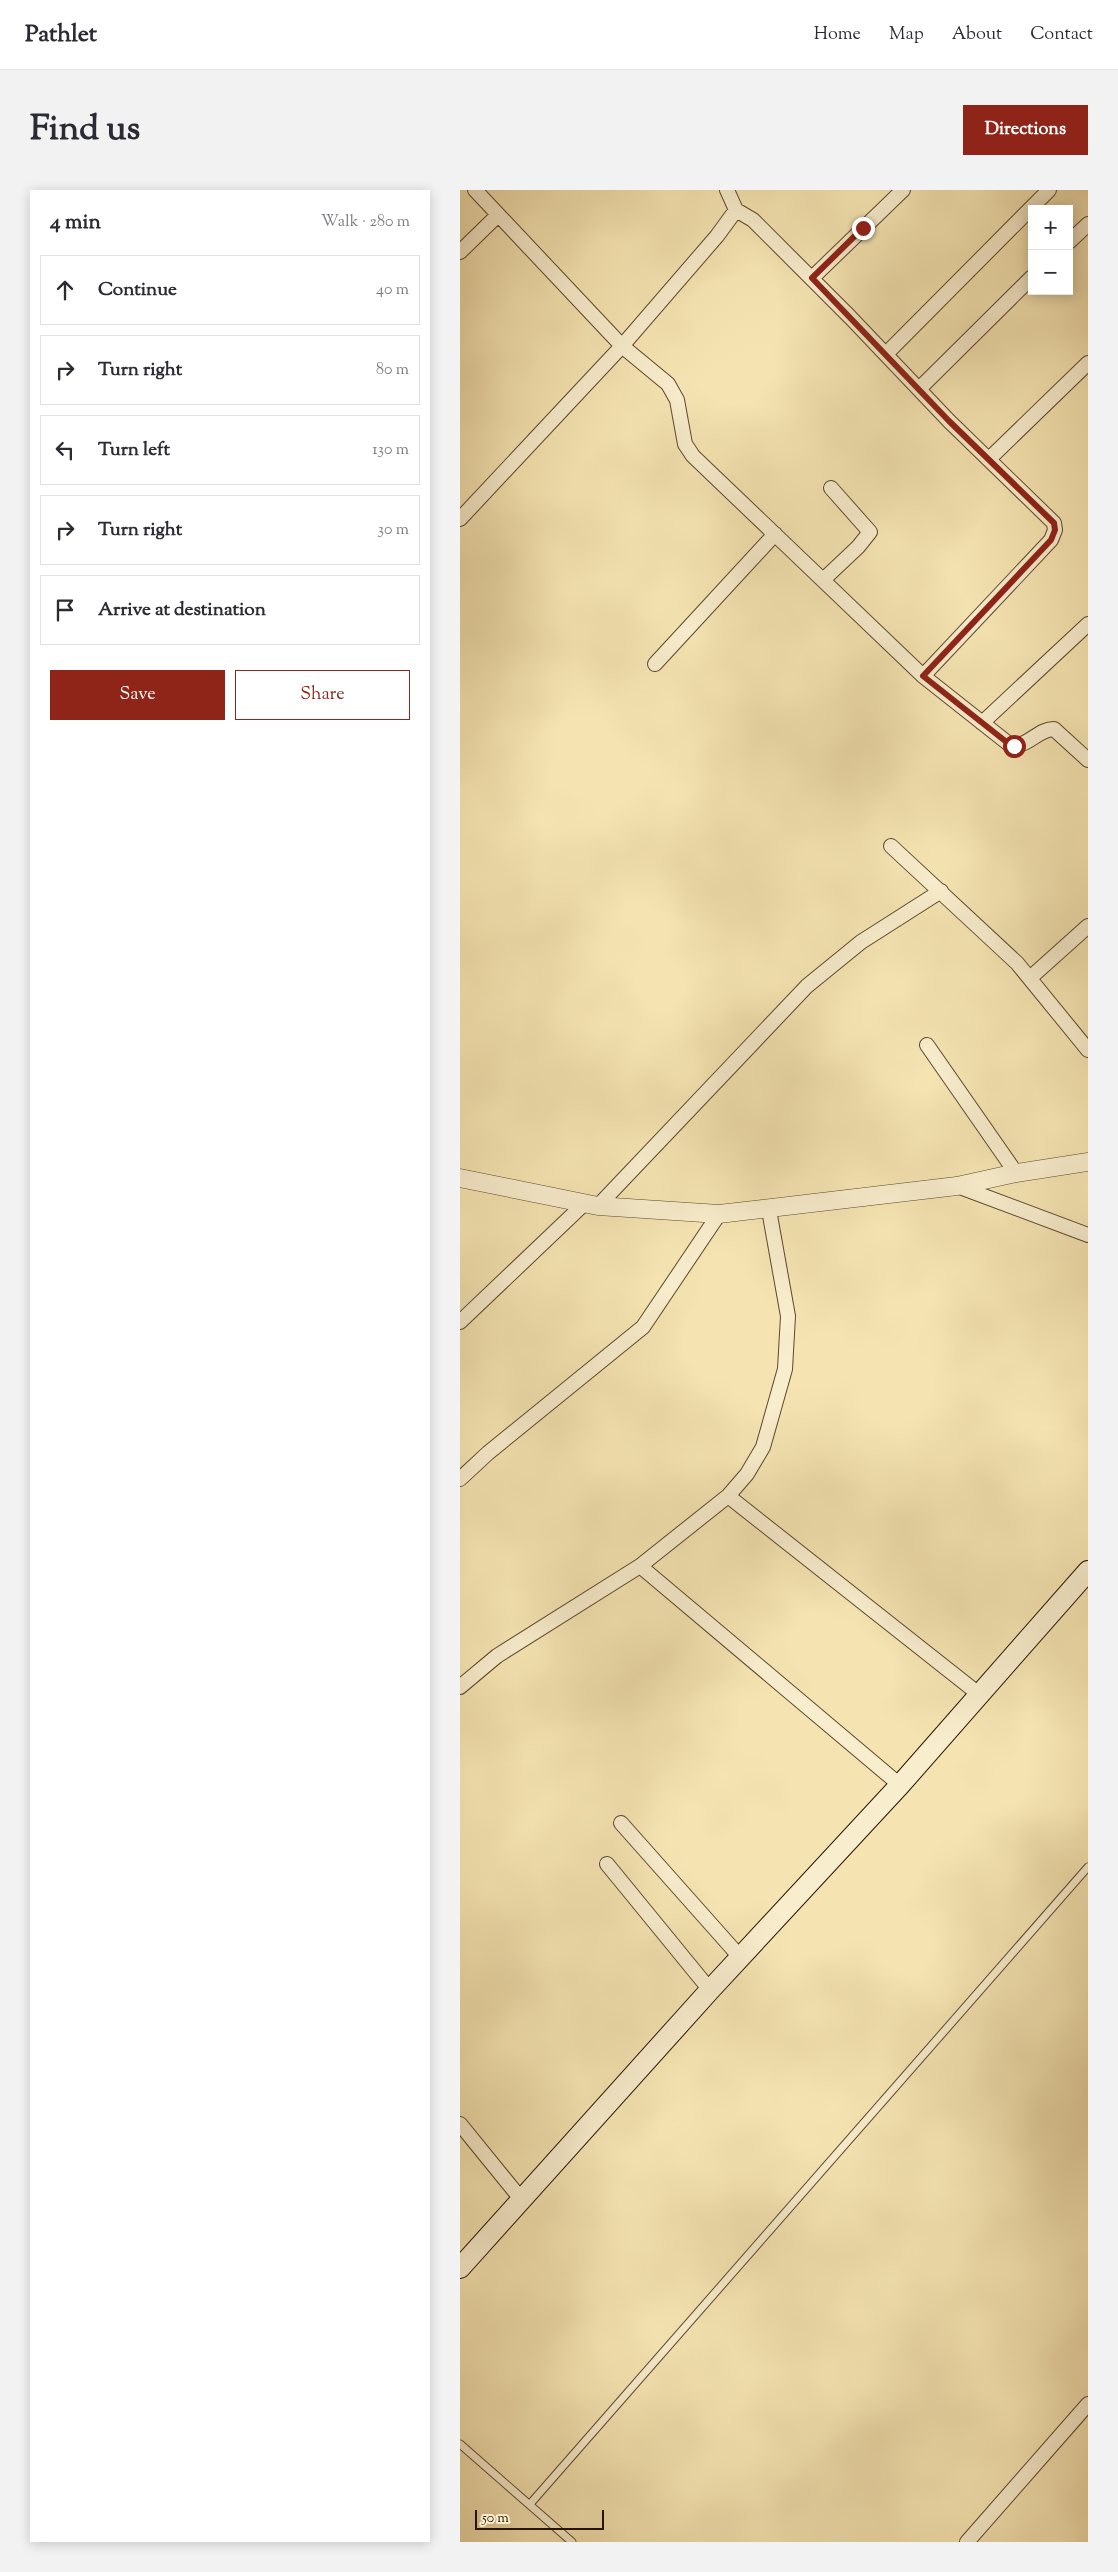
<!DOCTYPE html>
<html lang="en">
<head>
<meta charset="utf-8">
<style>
	:root { --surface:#fff; --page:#f2f2f3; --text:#2b2b33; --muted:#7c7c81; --line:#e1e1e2; --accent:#8f2418 }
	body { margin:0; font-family:"Sorts Mill Goudy",serif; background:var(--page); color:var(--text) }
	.controls { position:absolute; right:15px; top:15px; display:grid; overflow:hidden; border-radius:0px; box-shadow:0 2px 12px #0003 }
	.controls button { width:45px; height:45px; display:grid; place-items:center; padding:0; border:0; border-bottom:1px solid var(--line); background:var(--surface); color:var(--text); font:25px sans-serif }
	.scale { position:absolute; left:15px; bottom:12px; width:129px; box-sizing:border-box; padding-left:5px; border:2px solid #291400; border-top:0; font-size:14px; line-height:18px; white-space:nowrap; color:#291400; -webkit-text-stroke:4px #f8edcd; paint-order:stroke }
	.stop { position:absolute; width:15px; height:15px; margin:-11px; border:4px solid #8f2418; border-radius:50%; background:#fff }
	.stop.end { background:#8f2418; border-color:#fff; box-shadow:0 1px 5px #0008 }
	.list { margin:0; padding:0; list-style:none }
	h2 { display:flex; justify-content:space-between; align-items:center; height:65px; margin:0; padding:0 20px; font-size:21px }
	h2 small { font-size:16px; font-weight:400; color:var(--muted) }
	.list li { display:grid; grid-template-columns:32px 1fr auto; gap:15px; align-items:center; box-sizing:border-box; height:70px; margin:0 10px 10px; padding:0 10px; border:1px solid var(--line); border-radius:0px }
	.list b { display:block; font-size:19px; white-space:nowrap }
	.list em { font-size:16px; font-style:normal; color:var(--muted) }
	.actions { display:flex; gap:10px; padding:15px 20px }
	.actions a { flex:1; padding:11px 0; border:1px solid var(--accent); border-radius:0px; text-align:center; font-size:18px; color:var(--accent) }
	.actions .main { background:var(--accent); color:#fff }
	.icon { flex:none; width:28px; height:28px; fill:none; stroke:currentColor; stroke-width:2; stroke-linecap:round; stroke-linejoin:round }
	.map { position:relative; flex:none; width:628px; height:2352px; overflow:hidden; border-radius:0px }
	header { display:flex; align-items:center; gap:30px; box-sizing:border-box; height:70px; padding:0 25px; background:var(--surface); border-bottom:1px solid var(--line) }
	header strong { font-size:24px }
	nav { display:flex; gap:28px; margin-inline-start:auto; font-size:18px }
	.intro { display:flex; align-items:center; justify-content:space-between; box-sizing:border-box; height:120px; padding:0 30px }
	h1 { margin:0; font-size:35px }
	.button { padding:12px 22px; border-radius:0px; background:var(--accent); color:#fff; font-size:18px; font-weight:700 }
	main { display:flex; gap:30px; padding:0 30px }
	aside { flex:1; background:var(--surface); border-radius:0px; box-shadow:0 2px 12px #0003 }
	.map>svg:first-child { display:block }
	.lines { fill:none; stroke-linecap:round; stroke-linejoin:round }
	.service-casing { stroke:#5c482c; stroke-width:9 }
	.minor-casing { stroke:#5c482c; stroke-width:16 }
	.tertiary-casing { stroke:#5c482c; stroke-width:19 }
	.secondary-casing { stroke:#291400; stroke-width:22 }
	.service { stroke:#f8edcd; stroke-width:7 }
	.minor { stroke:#f8edcd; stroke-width:14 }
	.tertiary { stroke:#f8edcd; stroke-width:18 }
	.secondary { stroke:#f8edcd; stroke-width:20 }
	.route { stroke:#8f2418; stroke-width:6 }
</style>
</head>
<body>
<header>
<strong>Pathlet</strong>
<nav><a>Home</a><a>Map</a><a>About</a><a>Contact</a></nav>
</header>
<div class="intro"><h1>Find us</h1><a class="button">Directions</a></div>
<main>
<aside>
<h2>4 min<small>Walk · 280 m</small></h2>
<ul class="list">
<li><svg class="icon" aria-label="ahead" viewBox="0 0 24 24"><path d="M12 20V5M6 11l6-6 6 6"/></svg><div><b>Continue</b></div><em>40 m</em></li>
<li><svg class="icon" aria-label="right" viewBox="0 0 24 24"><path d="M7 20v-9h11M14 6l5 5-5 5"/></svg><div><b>Turn right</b></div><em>80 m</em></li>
<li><svg class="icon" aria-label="left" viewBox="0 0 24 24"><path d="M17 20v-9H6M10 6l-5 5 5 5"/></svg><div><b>Turn left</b></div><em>130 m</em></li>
<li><svg class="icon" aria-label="right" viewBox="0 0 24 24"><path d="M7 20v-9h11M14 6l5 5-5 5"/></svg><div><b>Turn right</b></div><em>30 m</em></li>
<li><svg class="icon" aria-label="arrive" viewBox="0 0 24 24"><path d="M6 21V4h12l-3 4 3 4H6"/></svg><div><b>Arrive at destination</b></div></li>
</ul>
<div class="actions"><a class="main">Save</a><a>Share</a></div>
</aside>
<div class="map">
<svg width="628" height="2352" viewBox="0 0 628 2352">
	<rect width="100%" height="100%" fill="#f5e4b2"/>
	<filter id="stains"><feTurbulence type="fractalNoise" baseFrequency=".004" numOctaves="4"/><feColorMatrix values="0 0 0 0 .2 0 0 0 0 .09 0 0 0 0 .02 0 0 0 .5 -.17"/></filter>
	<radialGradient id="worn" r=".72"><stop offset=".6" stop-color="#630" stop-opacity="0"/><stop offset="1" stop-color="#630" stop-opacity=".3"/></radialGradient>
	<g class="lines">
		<defs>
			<path id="service" d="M0,2254L112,2352
				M70,2314L628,1677"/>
			<path id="minor" d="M15,0L162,156L208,194L217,210L225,254L233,266L463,486L549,554C566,560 577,539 594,539L628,570
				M276,20L293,30L390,127L489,231L594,333L595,340L591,350L463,486
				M609,52L628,34
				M0,62L38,25
				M352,88L443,0
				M426,164L589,0
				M459,199L572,87
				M529,269L628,173
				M0,329L162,156L257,46L276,20L267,0
				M363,390L398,357L410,342L371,298
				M195,474L315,344
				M522,533L628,434
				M431,656L557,773L628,860
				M570,788L628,736
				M467,855L556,983
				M497,996L628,1045
				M138,1016L347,796L401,752L481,701
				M0,1132L125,1013
				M0,1289L28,1263L183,1137L259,1024
				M268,1306L520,1505
				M180,1376L440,1595
				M0,1497L37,1466L180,1376L268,1306L287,1284L303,1257L325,1179L328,1126L309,1020
				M161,1633L280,1767
				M147,1674L250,1800
				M0,1934L61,2009
				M507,2352L628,2214"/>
			<path id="tertiary" d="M0,988L138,1016L259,1024L497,996L556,983L628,972"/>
			<path id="secondary" d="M0,2078L250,1800L440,1595L628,1381"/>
		</defs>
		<use href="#service" class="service-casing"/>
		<use href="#minor" class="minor-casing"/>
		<use href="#tertiary" class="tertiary-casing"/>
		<use href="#secondary" class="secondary-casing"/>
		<use href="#service" class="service"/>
		<use href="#minor" class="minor"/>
		<use href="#tertiary" class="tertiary"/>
		<use href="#secondary" class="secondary"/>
	</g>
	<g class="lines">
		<path class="route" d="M403,38L352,88L489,231L594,333L595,340L591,350L463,486L549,554L554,556"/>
	</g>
	<rect width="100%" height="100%" filter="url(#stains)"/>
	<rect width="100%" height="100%" fill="url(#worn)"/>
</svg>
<div class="controls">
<button>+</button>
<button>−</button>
</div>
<div class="scale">50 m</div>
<div class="stop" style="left:554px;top:556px"></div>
<div class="stop end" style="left:403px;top:38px"></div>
</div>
</main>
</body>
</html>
